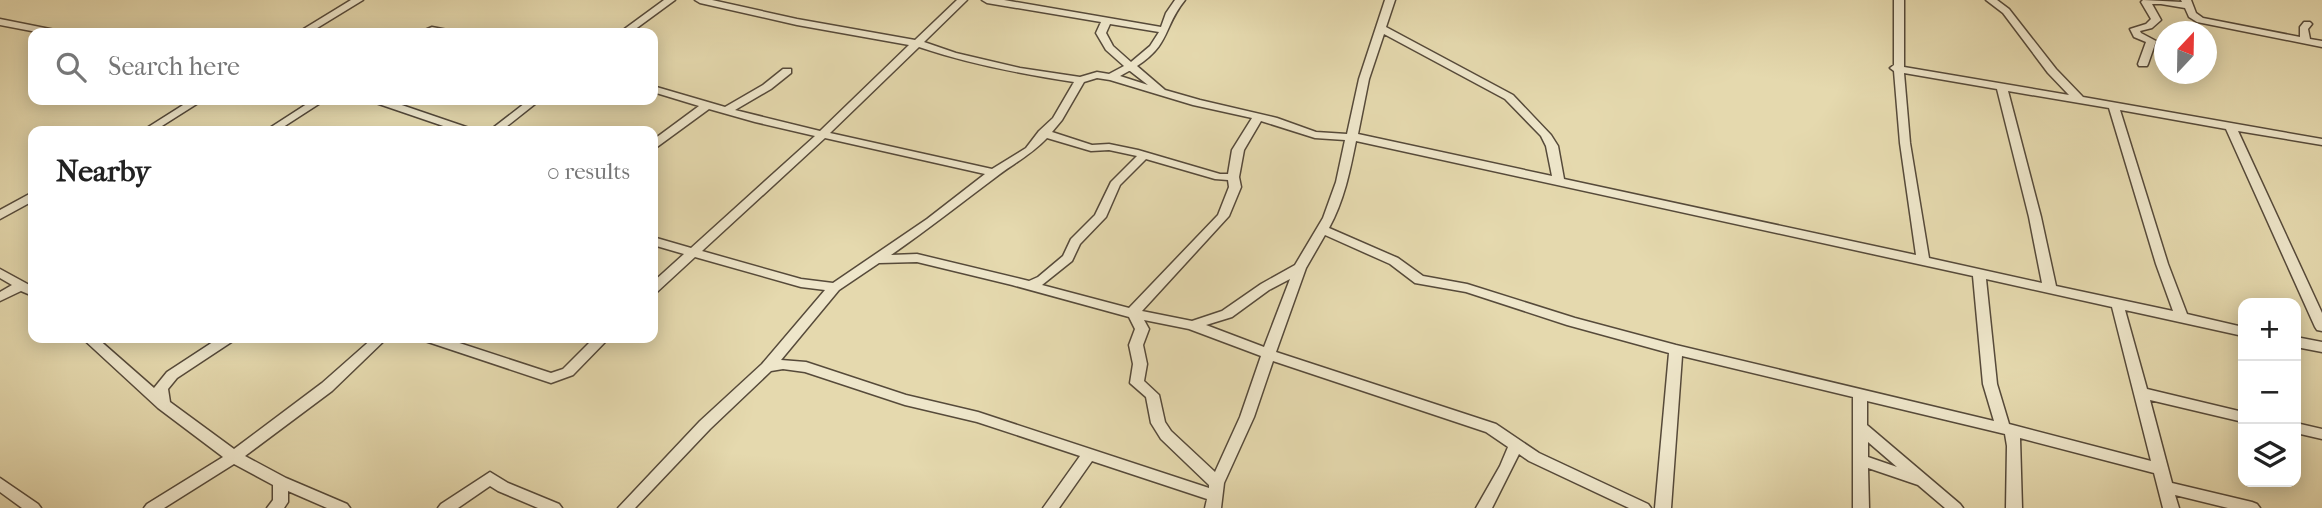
<!DOCTYPE html>
<html lang="en">
<head>
<meta charset="utf-8">
<style>
	:root { --surface:#fff; --page:#f2f2f2; --text:#222; --muted:#767676; --line:#e0e0e0 }
	body { margin:0; font-family:"IM FELL French Canon",serif; background:var(--page); color:var(--text) }
	.controls { position:absolute; right:21px; bottom:21px; display:grid; overflow:hidden; border-radius:14px; box-shadow:0 4px 18px #0003 }
	.controls button { width:63px; height:63px; display:grid; place-items:center; padding:0; border:0; border-bottom:2px solid var(--line); background:var(--surface); color:var(--text); font:35px sans-serif }
	.compass { position:absolute; left:2154px; top:21px; width:63px; height:63px; border-radius:50%; background:var(--surface); box-shadow:0 4px 18px #0003; rotate:22deg }
	.list { margin:0; padding:0; list-style:none }
	h2 { display:flex; justify-content:space-between; align-items:center; height:91px; margin:0; padding:0 28px; font-size:30px }
	h2 small { font-size:23px; font-weight:400; color:var(--muted) }
	.icon { flex:none; width:38px; height:38px; fill:none; stroke:currentColor; stroke-width:2; stroke-linecap:round; stroke-linejoin:round }
	.map { position:relative; flex:none; width:2322px; height:508px; overflow:hidden }
	.search { position:absolute; background:var(--surface); box-shadow:0 4px 18px #0003; left:28px; top:28px; width:630px; height:77px; display:flex; align-items:center; gap:18px; box-sizing:border-box; padding:0 24px; border-radius:14px; color:var(--muted); font-size:26px }
	.panel { position:absolute; background:var(--surface); box-shadow:0 4px 18px #0003; left:28px; top:126px; width:630px; height:217px; border-radius:14px }
	.map>svg:first-child { display:block }
	.lines { fill:none; stroke-linecap:round; stroke-linejoin:round }
	.minor-casing { stroke:#564a3a; stroke-width:3 }
	.minor { fill:#eee6ca; fill-rule:evenodd }
</style>
</head>
<body>
<div class="map">
<svg width="2322" height="508" viewBox="0 0 2322 508">
	<rect width="100%" height="100%" fill="#e5d9ae"/>
	<filter id="stains"><feTurbulence type="fractalNoise" baseFrequency=".00286" numOctaves="4"/><feColorMatrix values="0 0 0 0 .2 0 0 0 0 .09 0 0 0 0 .02 0 0 0 .5 -.17"/></filter>
	<radialGradient id="worn" r=".72"><stop offset=".6" stop-color="#630" stop-opacity="0"/><stop offset="1" stop-color="#630" stop-opacity=".3"/></radialGradient>
	<g class="lines">
		<defs>
			<path id="minor" d="M351,0H363L309,33H297Z
				M664,0H675L630,33H619Z
				M695,0H712L797,19L915,40L957,0H967L924,42L956,53L1020,68L1080,77L1097,72L1109,74L1124,66L1106,50L1096,33L1101,22L987,3L982,0H1004L1161,27L1166,13L1175,0H1185C1163,27 1171,44 1137,66L1165,90L1200,100L1277,118L1316,132L1347,134L1359,79L1385,0H1395L1386,27L1513,95L1551,135L1558,146L1564,179L1916,255L1900,143L1894,71L1890,68L1894,65V0H1904V67L2069,95L2048,73L2003,13L1986,0H1997L2009,9L2056,69L2083,97L2322,139V145L2238,131L2322,313V331L2317,330L2315,327L2226,129L2120,110L2168,264L2187,314L2243,327V336L2125,310L2147,389L2243,412V422L2150,400L2172,483L2252,502L2257,504L2260,508H2228L2175,495L2179,508H2163L2154,473L2020,438L2022,508H2006L2007,446L2005,434L1867,401V425L1960,504L1963,508H1945L1918,485L1868,468L1869,508H1853V397L1682,356L1671,508H1655L1669,353L1567,325L1466,292L1415,283L1390,264L1325,235L1306,268L1276,352L1496,424L1539,453L1648,504L1651,508H1629L1529,461L1519,454L1492,508H1476L1500,466L1508,447L1486,432L1273,361L1254,417L1224,483L1221,508H1205L1207,499L1092,461L1059,508H1043L1080,456L977,422L905,405L805,372L783,369L771,371L710,429L635,508H618L700,421L762,364L825,290L801,287L695,257L657,292L653,293V282L684,254L653,245V237L691,248L815,136L755,122L709,109L657,147L653,148V140L699,106L653,92V86L725,107L763,85L783,69H791V73L771,89L735,110L820,131L909,45L797,25L700,3ZM1110,24L1159,32L1150,46L1131,62L1113,46L1106,33ZM1384,34L1505,99L1541,136L1546,146L1552,176L1358,134L1369,79ZM919,47C970,64 1021,74 1074,82L1053,118L1039,131L1026,148L992,169L830,133ZM1129,71H1130L1148,85L1120,76ZM1904,73L1997,89L2029,217L2042,283L1929,258L1910,143ZM1097,78L1110,80L1193,105L1252,118L1232,150L1228,174H1220L1138,150L1109,144L1092,145L1052,132L1062,120L1084,82ZM2008,91L2109,108L2156,264L2173,311L2056,286L2041,217ZM1261,121L1315,138L1345,140L1336,182L1323,218L1295,265L1261,284L1222,311L1192,321L1142,311L1229,216L1241,187L1239,177L1244,150ZM825,138L985,174L927,219L833,283L801,279L702,251ZM1047,138L1091,151L1109,150L1137,156L1111,182L1095,215L1071,239L1063,256L1038,277L1029,281L917,254L891,255C927,230 961,203 996,177C1014,163 1031,155 1047,138ZM1356,141L1973,276L1983,384L1994,421L1676,345L1575,318L1467,284L1423,276L1398,258L1329,228C1344,201 1350,171 1356,141ZM1146,159L1215,179L1228,180L1229,187L1218,215L1129,308L1042,285L1072,261L1080,244L1106,217L1120,185ZM917,262L1012,285L1129,317L1135,329L1129,345L1133,364L1130,383L1146,397L1151,423L1161,439L1209,485V488L978,412L906,395L806,362L781,360L839,290L879,263ZM1290,279L1264,347L1206,325L1232,317L1269,290ZM1986,279L2112,307L2151,461L2009,424L1997,384ZM1144,320L1189,329L1261,356L1240,417L1215,472L1171,431L1165,422L1159,395L1144,381L1147,364L1143,345L1149,329ZM1868,442L1897,467L1868,457Z
				M2143,0L2182,2L2181,0H2191L2196,13L2203,18L2300,37V27L2304,22H2310L2312,24L2308,29L2310,39L2322,41V47L2197,22L2189,17L2185,8L2161,4H2152L2161,20L2152,28L2140,31L2141,33L2156,41L2148,64L2147,66H2139L2138,64L2146,42L2134,37L2130,29L2146,24L2151,19L2141,2Z
				M0,19L55,30L60,33H42L0,25Z
				M432,27L453,31L455,33H418Z
				M191,100H203L154,131H142Z
				M313,100H325L277,131H265Z
				M372,100H387L472,129L473,131H458L373,102Z
				M529,100H540L501,131H489Z
				M33,192V201L0,219V210Z
				M0,269L33,287V296L21,291L0,301V292L12,285L0,278Z
				M2296,337L2322,342V352L2296,347Z
				M82,338H97L154,388L167,372L219,338H234L233,341L177,378L168,389L170,402L234,449L322,383L373,338H387L332,391L245,456L286,478L347,504L350,508H327L288,491V502L284,508H267L273,500V485L234,464L164,508H144L147,504L223,457L158,408Z
				M424,338H444L551,373L563,369L594,338H609L573,375L551,383L425,341Z
				M2296,423L2322,429V439L2296,433Z
				M490,472L508,483L559,504L562,508H538L498,491L490,486L458,508H438L441,504Z
				M0,478L38,504L41,508H22L0,492Z"/>
		</defs>
		<use href="#minor" class="minor-casing"/>
		<use href="#minor" class="minor"/>
	</g>
	<rect width="100%" height="100%" filter="url(#stains)"/>
	<rect width="100%" height="100%" fill="url(#worn)"/>
</svg>
<div class="controls">
<button>+</button>
<button>−</button>
<button><svg class="icon" aria-label="layers" viewBox="0 0 24 24"><path d="M12 4l9 5-9 5-9-5zM3 14l9 5 9-5"/></svg></button>
</div>
<svg class="compass" viewBox="-18 -18 36 36"><path d="M0-13l5 13h-10z" fill="#e53935"/><path d="M0 13l5-13h-10z" fill="#767676"/></svg>
<div class="search"><svg class="icon" aria-label="search" viewBox="0 0 24 24"><circle cx="10" cy="10" r="6"/><path d="M15 15l6 6"/></svg>Search here</div>
<section class="panel">
<h2>Nearby<small>0 results</small></h2>
<ul class="list">
</ul>
</section>
</div>
</body>
</html>
